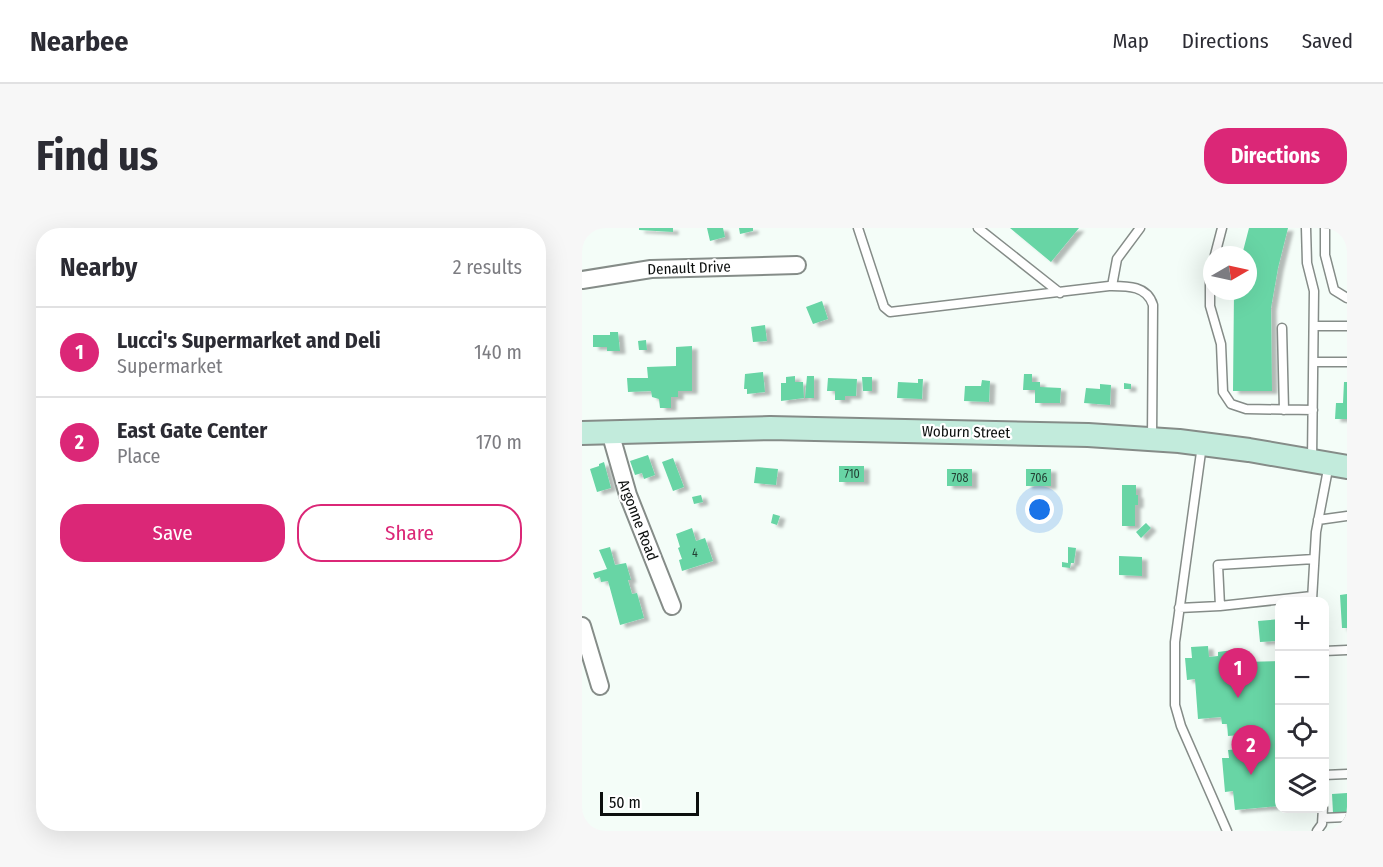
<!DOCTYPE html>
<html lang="en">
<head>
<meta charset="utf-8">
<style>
	:root { --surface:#fff; --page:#f7f7f7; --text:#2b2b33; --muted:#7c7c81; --line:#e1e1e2; --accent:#db2777 }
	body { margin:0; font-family:"Fira Sans Condensed",sans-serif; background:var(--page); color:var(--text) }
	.controls { position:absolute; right:18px; bottom:18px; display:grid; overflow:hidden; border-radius:12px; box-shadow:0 6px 24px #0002 }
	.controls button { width:54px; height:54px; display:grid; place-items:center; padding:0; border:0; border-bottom:2px solid var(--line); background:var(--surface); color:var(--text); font:30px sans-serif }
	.compass { position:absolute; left:621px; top:18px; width:54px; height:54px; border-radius:50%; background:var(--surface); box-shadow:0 6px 24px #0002; rotate:81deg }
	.scale { position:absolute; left:18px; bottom:15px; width:99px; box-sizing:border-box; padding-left:6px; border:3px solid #0c0f0e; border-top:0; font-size:16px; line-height:21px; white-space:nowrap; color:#0c0f0e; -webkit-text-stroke:4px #fff; paint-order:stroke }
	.you { position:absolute; left:458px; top:282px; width:21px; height:21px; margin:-15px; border:4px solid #fff; border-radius:50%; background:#1a73e8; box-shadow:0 0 0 9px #1a73e833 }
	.badge { display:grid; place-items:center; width:39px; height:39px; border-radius:50%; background:var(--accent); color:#fff; font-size:20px; font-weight:700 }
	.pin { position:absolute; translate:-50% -50px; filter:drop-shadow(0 2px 3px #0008) }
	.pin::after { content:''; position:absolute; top:32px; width:21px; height:18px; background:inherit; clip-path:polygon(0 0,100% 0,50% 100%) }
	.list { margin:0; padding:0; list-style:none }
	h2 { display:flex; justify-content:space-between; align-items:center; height:78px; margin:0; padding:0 24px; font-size:26px }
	h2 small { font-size:20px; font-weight:400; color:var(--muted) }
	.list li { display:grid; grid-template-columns:39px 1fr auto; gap:18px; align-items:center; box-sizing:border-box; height:90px; padding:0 24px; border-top:2px solid var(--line) }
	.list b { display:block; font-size:22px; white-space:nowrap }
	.list p { margin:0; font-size:20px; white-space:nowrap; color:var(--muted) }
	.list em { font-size:20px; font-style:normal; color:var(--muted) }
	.actions { display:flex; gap:12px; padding:18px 24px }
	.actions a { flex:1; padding:14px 0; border:2px solid var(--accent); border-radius:24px; text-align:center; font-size:21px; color:var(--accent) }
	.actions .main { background:var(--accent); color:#fff }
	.icon { flex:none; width:33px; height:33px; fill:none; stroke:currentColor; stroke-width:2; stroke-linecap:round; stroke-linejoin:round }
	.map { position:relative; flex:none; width:765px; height:603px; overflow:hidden; border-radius:24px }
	header { display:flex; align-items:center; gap:36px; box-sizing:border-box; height:84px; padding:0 30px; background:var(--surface); border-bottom:2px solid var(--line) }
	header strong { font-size:28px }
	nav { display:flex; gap:33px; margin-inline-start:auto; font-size:21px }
	.intro { display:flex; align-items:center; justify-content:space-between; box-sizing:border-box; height:144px; padding:0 36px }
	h1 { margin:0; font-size:42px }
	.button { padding:15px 27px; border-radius:24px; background:var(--accent); color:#fff; font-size:21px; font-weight:700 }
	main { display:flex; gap:36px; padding:0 36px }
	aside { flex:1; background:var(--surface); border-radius:24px; box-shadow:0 6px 24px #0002 }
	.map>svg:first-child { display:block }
	.building { fill:#67d5a5; filter:url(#shadow) }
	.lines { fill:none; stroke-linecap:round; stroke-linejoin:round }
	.lane-casing { stroke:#858c88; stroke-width:11 }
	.street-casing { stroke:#858c88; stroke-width:20 }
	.secondary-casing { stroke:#858c88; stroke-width:26 }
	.lane { stroke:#fff; stroke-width:8 }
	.street { stroke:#fff; stroke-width:16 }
	.secondary { stroke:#c2ebdc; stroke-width:22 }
	.labels { text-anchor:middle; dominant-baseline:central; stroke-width:4.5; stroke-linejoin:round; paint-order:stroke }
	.number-label { font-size:12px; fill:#234034 }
	.street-label { font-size:15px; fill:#0c0f0e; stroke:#fff }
</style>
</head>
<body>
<header>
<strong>Nearbee</strong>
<nav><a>Map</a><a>Directions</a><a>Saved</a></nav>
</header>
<div class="intro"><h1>Find us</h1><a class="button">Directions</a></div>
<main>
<aside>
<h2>Nearby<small>2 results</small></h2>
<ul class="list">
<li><span class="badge">1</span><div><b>Lucci's Supermarket and Deli</b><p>Supermarket</p></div><em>140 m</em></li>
<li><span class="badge">2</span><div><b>East Gate Center</b><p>Place</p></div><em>170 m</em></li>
</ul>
<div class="actions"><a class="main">Save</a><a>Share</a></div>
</aside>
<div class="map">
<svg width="765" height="603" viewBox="0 0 765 603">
	<defs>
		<filter id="shadow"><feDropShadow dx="5.5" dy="3" stdDeviation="1.5" flood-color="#0004"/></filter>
	</defs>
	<rect width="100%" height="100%" fill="#f4fdf8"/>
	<path class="building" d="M57,0H91V4L57,2Z
		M125,0H141L143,9L128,13Z
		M157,0H171V3L158,6Z
		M428,0H497L469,34Z
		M667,0H706L696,40L689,80L690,163H651L652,63H666V27H660Z
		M240,73L246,91L231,96L224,79Z
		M183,97L185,113L171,114L169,99Z
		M28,104H36L38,123H25V119H11V107H28Z
		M64,112L65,122H57L56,113Z
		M110,118V163H96V169H89V180H78L77,171L70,169L69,163L46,164L45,150H66L65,139L94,138V119Z
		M181,144L183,164L165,166V161H162L163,146Z
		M442,146H450V154H458V159L479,160L478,175H453V162H441Z
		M213,148V154H221L222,170L199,173V155H204V149Z
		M225,148H232V170H223Z
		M280,149H290V163H281Z
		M246,150L275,151L274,168H263V172H253V163H245Z
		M336,151H341L340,171L315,170L316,154L336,155Z
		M400,152L408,153L407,174L382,173L383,158H399Z
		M762,154H765V191H753L754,175H761Z
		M542,155L549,156V161H542Z
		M518,156L529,157L528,177L502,175L504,160L518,161Z
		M66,227L73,247L62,251L60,245L53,247L48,233Z
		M91,230L102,259L91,263L80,234Z
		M22,234L29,260L15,264L8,241L17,238V236Z
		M257,238H282V254H257Z
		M174,239L196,241L194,257L172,255Z
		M365,241H390V258H365Z
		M444,241H469V258H444Z
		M540,257H554V267H556V277H553V298H540Z
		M119,267L121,274L112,276L110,269Z
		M191,286L198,288L195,297L189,295Z
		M564,295L569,300L559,310L554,304Z
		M110,300L114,313L123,310L131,333L100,343L97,332L100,331L96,320L98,319L94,306Z
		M28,319L33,337L44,335L49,352H46L50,366L55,365L62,390L38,397L26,353L19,354L18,349L13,351L11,345L25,341L17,322Z
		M486,319L494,320L492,335H489L488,340L480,339V334L486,335Z
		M537,328L560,329V348L537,347Z
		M765,366V400H760L758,367Z
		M698,391V421H695L693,413L678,414L676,393Z
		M626,418L627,429L636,428V424L651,422V430L663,429V434L698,433V578L653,582L651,563L643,564L640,530H647L646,522L682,519L681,505L646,508L645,496H640L639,489L616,491L613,451L605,452L603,430H610L609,419Z
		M765,565V584L751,585L750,566Z"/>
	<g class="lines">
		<defs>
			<path id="lane" d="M276,0L302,79L308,84L527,58C544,58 565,57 571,77L570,210
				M396,0L478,65
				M724,0L725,35L732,63L730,232
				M743,0V27L752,62L765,70
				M633,27L640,0
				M630,39L628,47V78L639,116L641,164L649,176L664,181L731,182
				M530,58L535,31L558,0
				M733,98H765
				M700,100L702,182
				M732,134H765
				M620,217L593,414V477L599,498L645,603
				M736,292L765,288
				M730,368L638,378L636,337L732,331
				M730,372L734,304L747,236
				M597,380L638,378
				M742,423L765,422
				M742,547L765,546
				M741,590L765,589
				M735,603L740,596L741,580"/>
			<path id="street" d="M0,52L69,41L215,37
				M28,204L46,267L90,378
				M0,398L18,458"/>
			<path id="secondary" d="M0,205L188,200L506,207L597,213L667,222L765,239"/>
		</defs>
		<use href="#lane" class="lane-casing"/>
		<use href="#street" class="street-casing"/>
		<use href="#secondary" class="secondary-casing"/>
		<use href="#lane" class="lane"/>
		<use href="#street" class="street"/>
		<use href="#secondary" class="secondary"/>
	</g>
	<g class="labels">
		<g class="number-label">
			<text x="270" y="246">710</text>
			<text x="378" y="250">708</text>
			<text x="457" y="250">706</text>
			<text x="113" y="325">4</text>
		</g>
		<g class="street-label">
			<text transform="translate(107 40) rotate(-2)">Denault Drive</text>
			<text transform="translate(384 204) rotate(1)">Woburn Street</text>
			<text transform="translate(56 292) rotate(69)">Argonne Road</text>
		</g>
	</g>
</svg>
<div class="controls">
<button>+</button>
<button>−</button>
<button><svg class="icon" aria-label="locate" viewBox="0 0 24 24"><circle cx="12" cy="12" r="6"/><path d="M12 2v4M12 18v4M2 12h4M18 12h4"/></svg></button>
<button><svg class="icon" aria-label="layers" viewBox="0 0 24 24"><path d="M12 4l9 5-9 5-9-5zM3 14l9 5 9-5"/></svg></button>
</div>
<svg class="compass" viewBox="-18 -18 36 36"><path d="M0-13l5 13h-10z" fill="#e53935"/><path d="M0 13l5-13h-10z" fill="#7c7c81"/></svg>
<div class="scale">50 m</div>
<div class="you"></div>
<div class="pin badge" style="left:656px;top:470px">1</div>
<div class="pin badge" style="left:669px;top:547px">2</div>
</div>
</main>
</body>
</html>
